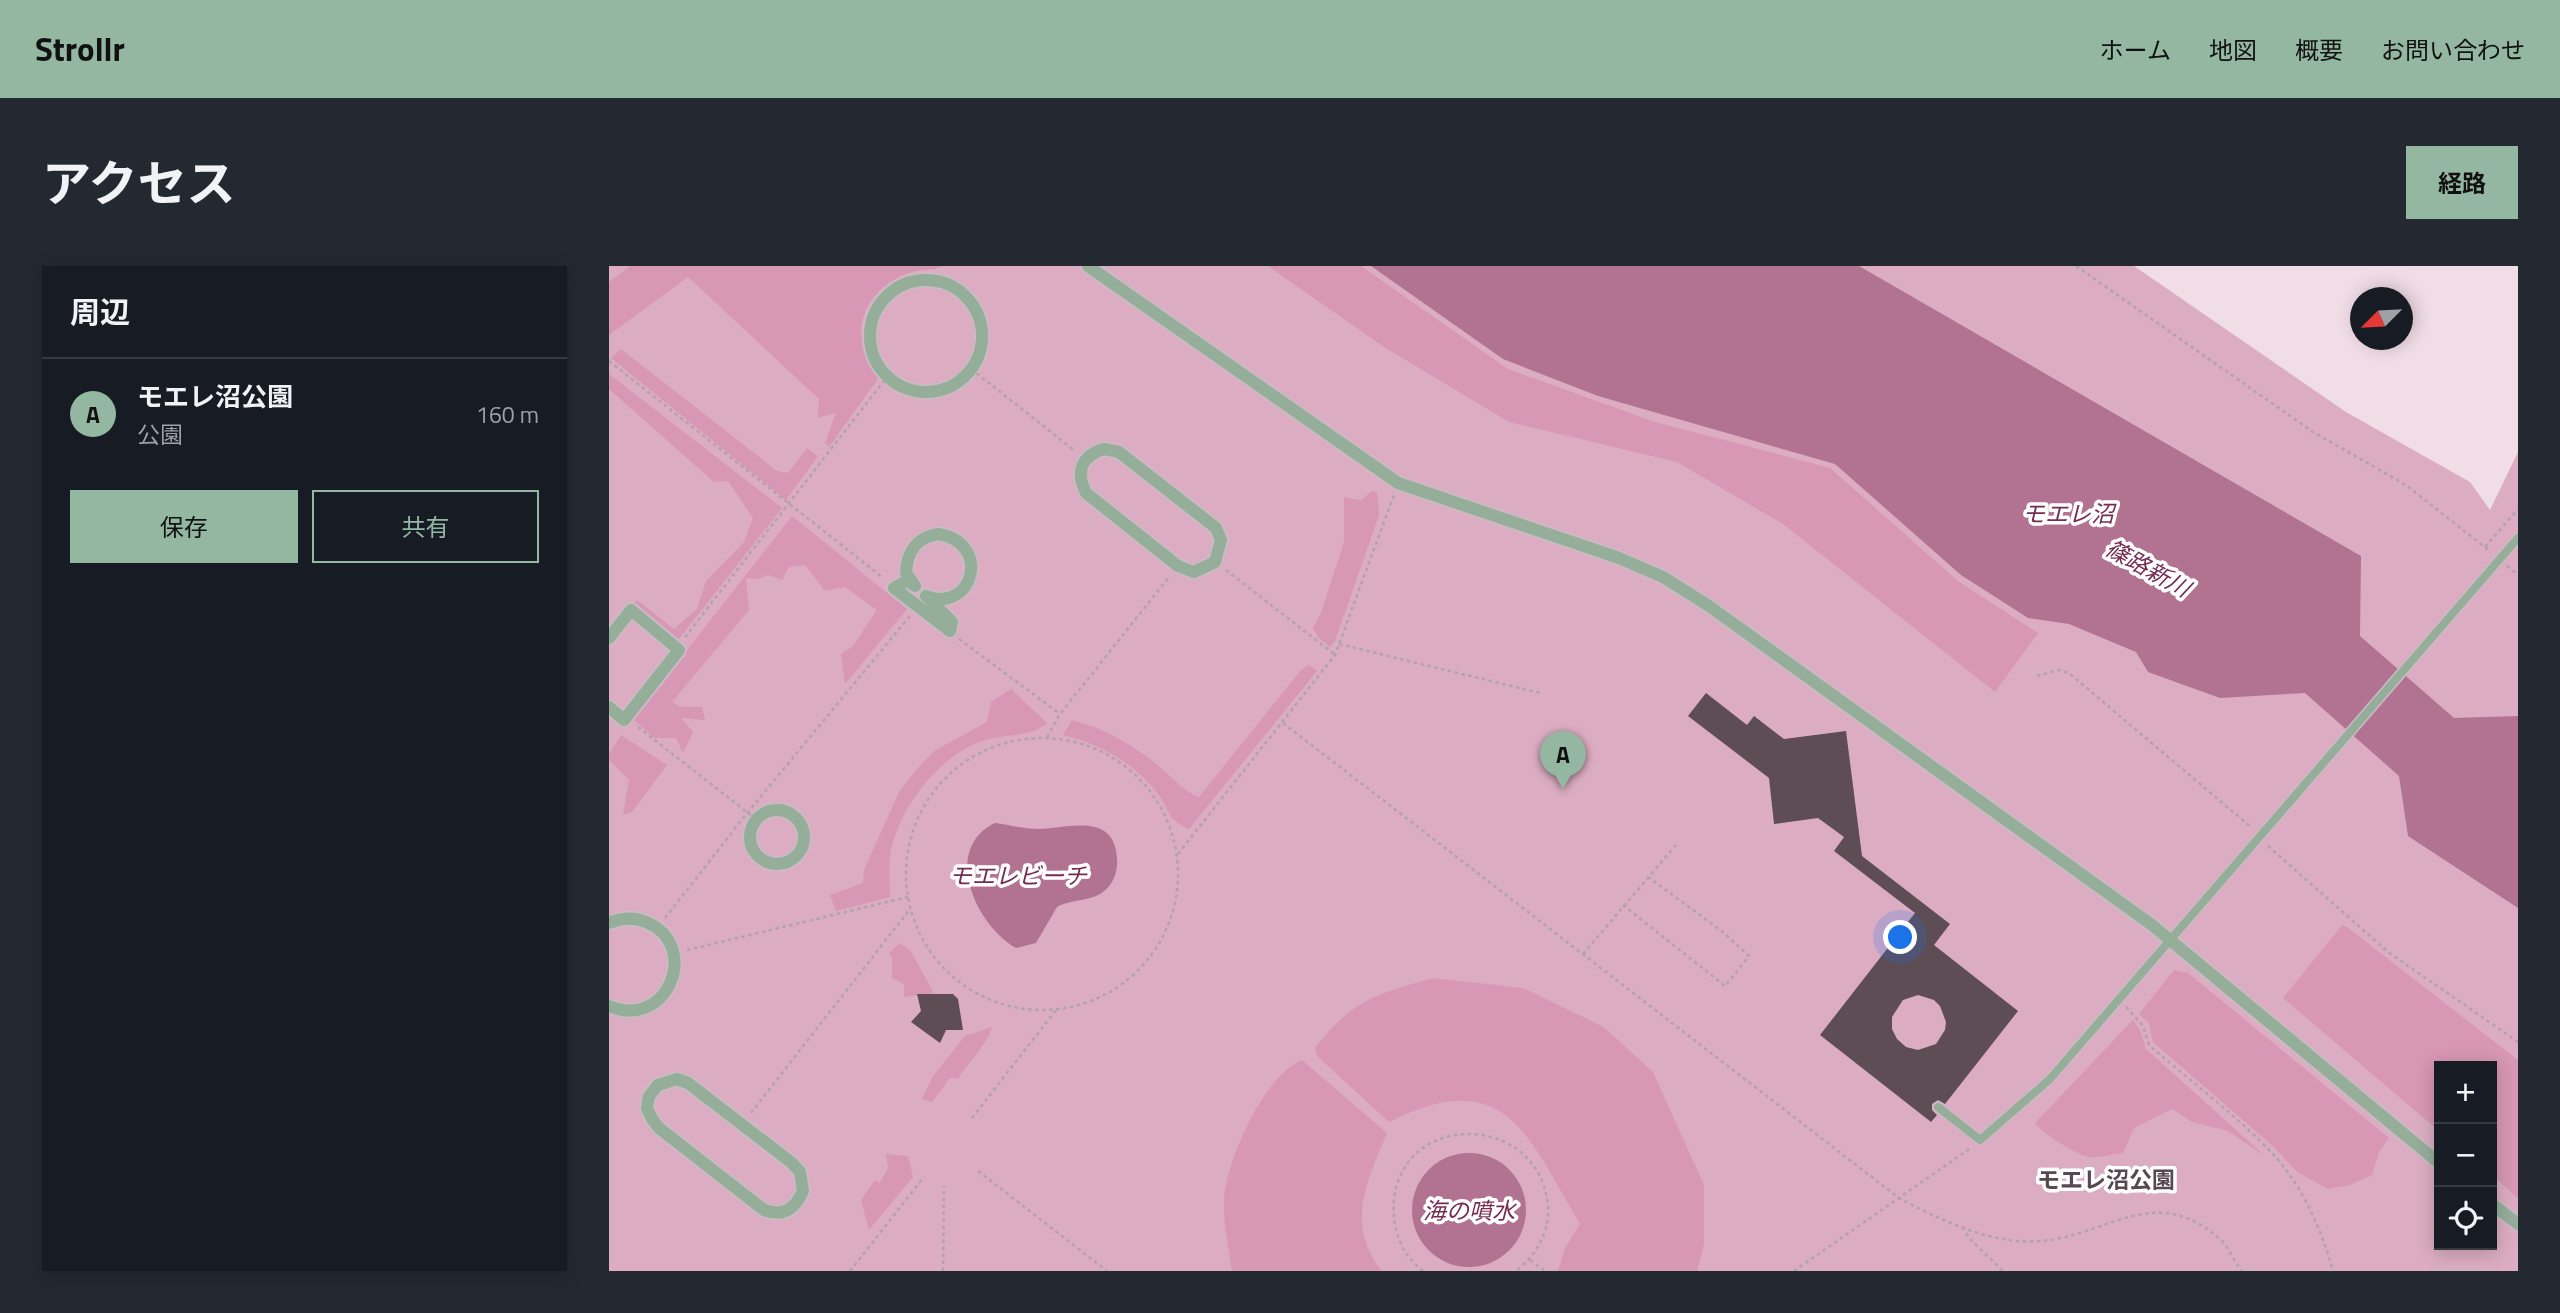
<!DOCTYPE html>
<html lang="ja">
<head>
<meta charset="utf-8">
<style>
	:root { --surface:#171b24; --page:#242831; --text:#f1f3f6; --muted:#9ea1a6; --line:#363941; --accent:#94b7a2 }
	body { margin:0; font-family:"Titillium Web","Noto Sans JP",sans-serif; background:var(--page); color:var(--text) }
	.controls { position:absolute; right:21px; bottom:21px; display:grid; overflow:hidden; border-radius:0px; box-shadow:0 4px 18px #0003 }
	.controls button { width:63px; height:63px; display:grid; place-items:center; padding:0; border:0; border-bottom:2px solid var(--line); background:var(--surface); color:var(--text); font:35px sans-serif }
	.compass { position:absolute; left:1741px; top:21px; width:63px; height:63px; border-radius:50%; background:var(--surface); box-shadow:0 4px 18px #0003; rotate:246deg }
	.you { position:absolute; left:1292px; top:672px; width:24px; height:24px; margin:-18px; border:5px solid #fff; border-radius:50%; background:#1a73e8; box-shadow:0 0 0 10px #1a73e833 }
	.badge { display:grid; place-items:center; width:46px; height:46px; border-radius:50%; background:var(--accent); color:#111; font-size:23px; font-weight:700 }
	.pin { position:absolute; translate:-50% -58px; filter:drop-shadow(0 2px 4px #0008) }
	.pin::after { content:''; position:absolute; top:37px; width:24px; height:21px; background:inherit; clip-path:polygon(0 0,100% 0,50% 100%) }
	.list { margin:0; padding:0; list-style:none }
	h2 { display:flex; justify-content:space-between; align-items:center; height:91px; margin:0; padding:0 28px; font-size:30px }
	h2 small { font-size:23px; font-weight:400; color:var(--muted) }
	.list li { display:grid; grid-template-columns:46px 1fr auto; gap:21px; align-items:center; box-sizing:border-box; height:112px; padding:0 28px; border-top:2px solid var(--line) }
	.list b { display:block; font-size:26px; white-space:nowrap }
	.list p { margin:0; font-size:23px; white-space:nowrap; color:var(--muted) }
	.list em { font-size:23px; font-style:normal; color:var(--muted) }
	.actions { display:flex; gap:14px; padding:21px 28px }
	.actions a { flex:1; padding:16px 0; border:2px solid var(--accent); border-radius:0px; text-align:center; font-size:24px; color:var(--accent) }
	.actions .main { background:var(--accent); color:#111 }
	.icon { flex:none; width:38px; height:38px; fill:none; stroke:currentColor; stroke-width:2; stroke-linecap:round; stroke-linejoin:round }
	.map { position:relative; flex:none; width:1909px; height:1005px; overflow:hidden; border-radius:0px }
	header { display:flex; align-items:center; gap:42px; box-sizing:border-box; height:98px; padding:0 35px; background:var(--accent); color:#111 }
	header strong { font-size:33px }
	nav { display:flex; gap:38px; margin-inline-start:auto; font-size:24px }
	.intro { display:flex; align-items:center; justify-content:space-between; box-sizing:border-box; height:168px; padding:0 42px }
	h1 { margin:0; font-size:49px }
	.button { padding:18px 32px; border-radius:0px; background:var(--accent); color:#111; font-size:24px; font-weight:700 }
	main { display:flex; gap:42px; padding:0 42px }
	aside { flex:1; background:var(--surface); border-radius:0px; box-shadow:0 4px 18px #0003 }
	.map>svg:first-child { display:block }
	.green { fill:#dcadc2; fill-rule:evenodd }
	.forest { fill:#d797b5 }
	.water { fill:#b17391 }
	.building { fill:#5e4d55; fill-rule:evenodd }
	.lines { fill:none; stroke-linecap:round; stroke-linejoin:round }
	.service-casing { stroke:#ccbac2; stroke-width:11 }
	.pedestrian-casing { stroke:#ccbac2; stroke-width:16 }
	.path { stroke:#b2a2a9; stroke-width:2.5; stroke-dasharray:3.5 3.5; stroke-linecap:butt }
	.service { stroke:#95ae9a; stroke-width:8 }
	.pedestrian { stroke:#95ae9a; stroke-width:12 }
	.labels { text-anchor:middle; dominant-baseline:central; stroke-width:7; stroke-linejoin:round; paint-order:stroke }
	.water-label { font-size:23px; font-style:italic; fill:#762b54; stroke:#fff }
	.neighbourhood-label { font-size:23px; font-weight:bold; fill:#58484f; stroke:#fff }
</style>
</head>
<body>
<header>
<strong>Strollr</strong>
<nav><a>ホーム</a><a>地図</a><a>概要</a><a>お問い合わせ</a></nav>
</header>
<div class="intro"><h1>アクセス</h1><a class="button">経路</a></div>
<main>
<aside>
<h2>周辺<small></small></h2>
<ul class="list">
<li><span class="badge">A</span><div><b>モエレ沼公園</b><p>公園</p></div><em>160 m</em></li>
</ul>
<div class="actions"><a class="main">保存</a><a>共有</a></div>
</aside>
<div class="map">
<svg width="1909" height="1005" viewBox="0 0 1909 1005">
	<rect width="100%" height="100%" fill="#f1dde6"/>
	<path class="green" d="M0,0H1525L1737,146L1861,216L1881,244L1909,186V1005H0ZM1830,800H1883V979H1830Z"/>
	<path class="forest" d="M21,0H334C324,5 309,3 297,8C265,20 243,52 256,87C259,95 266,103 271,110L220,181L216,177L227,147L209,152L210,133L79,11L0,69V16Z
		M659,0H752L899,103L1043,155L1221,202L1349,315L1429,367L1386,426L1174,258L1068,196L900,156L775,81Z
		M12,83L168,205L179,207L198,182L209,190L177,234L2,92Z
		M0,108L173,242L66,378L21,341L0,366V358L28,334L65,363L88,343L97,315L135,276L144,252L119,215L105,216L0,123Z
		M763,225L768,226L770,249L726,375L721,381L710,372L704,362L712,347L735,276V231L752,234Z
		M183,250L298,343L236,418L232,388L244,380L268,344L236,321L216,325L196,299L180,301L173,314L159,309L150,313L137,312L140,344L63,436L72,441H93L96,454L72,452L84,466L74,487L67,472H45L24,453Z
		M700,399L708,405L580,563C557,553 562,545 549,528C525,497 492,478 454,469L463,454C497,463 524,479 551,501C565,513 573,524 590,531L692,404Z
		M402,423L438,457C422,472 394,467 373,475C329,491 293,539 282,583C279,597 281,616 281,631L227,645L221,629L254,617L255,604L290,526L308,503L325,485L378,456L382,436Z
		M12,469L58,499L23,546L14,549L20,514L0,494V488Z
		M1734,658L1909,794V932L1883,909V800H1830V865L1674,732Z
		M290,677L301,684L325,727L295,731V718L283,712V691L280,688Z
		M1565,704L1579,707L1780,872L1770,886L1763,909L1741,919L1719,923L1687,905L1666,882L1544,776L1540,757L1530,748Z
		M824,712L914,722L995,761L1044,806L1095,919V978L1088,1005H949L956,982L971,958C919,871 898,797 780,856L708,790L706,782C743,734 767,728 824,712Z
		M1524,754L1531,764L1537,783L1656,890L1619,865L1583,856L1563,843L1525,862L1514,887C1503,888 1491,892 1481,891C1469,890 1433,867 1426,857Z
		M383,761C380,776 358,798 349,813L341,812L323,836L313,833L324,810L356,770Z
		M693,794L778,867C759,914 735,959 773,1005H623C620,983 614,958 615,935C616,896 656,808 693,794Z
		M277,888L299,890L304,911L260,964L252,934L266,914L271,917L279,902Z"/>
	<path class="water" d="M762,0H1250L1752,290L1751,370L1845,452L1909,450V642L1799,570L1790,510L1696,427L1611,432L1539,406L1527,386L1460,358L1419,352L1352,309L1226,198L989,130L894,93Z
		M386,557C401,559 415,563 430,563C457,563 505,545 508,592C509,605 505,618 494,626C480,636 462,633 448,641L427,677L407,682C367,660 332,583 386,557Z
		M803 944a57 57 0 1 1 114 0a57 57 0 1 1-114 0Z"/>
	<path class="building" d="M1097,427L1138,459L1145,450L1175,473L1237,465L1253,590L1341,658L1325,679L1409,745L1336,838L1329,834L1323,838V844L1328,849L1322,856L1211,769L1306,647L1225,585L1235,571L1209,552L1165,558L1160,512L1079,450ZM1309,729L1325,734L1331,740L1337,756L1336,764L1327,778L1309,784L1297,781L1288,773L1283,763V751L1294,734Z
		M308,728H344L349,733L354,764H337L331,777L302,756L312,745Z"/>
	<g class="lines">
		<defs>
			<path id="service" d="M1329,841L1371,874L1441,813L1909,272"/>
			<path id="pedestrian" d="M479,0L789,217L1010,292L1054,311L1100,340L1543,659L1830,897
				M261 70a56 56 0 1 1 112 0a56 56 0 1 1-112 0Z
				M495,183L510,186L607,262L612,274L606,296L585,306L569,300L477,227C467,207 471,190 495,183Z
				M329,268C383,276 365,348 317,330L343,356L341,365L285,322L298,315L306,320L297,307C298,285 307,272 329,268Z
				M0,372L22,344L70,384L15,454L0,441
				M141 571a27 27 0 1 1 54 0a27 27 0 1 1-54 0Z
				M0,657C12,652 25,651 37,656C93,679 59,765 0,740
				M68,813L79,817L183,897L191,906L194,925C186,943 174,951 155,944L50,862L43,853L38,842L40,830L49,819Z
				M1883,938L1909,958"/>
		</defs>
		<use href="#service" class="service-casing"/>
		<use href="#pedestrian" class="pedestrian-casing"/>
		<path class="path" d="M1467,0L1704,166L1797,219L1882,286
			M0,95L274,312
			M362,103L466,185
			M1876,281L1909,243
			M1898,300L1909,309
			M617,304L725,388
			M76,371L278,111
			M350,373L451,448
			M730,378L931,427
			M1428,410L1449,404L1460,407L1643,562
			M674,457L1290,932C1331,954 1383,979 1431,975C1498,971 1545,914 1612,974C1621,983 1625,996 1633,1005
			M29,461L148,554
			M438,471L451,448L560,311
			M297 608a136 136 0 1 1 272 0a136 136 0 1 1-272 0Z
			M1659,580L1779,686L1909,776
			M569,588L726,389L785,229
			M1014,639L1116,720L1140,690L1114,666L1039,611
			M56,652L139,546L301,350
			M78,684L299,631
			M974,688L1067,579
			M1517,741L1534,760L1540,779C1580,814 1625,847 1662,886C1692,917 1713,964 1724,1005
			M142,847L301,643
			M363,852L447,744
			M369,905L498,1005
			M1354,961L1360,972L1394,1005
			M921,994L936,1005
			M241,1005L315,911
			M334,1005L335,920
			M814,1005C791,987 783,963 785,934C794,843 932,847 939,941C941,967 926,990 907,1005
			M1185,1005L1363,881"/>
		<use href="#service" class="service"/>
		<use href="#pedestrian" class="pedestrian"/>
	</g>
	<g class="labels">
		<g class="water-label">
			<text x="1459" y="247">モエレ沼</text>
			<text transform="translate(1539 302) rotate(29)">篠路新川</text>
			<text x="409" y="609">モエレビーチ</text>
			<text x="860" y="944">海の噴水</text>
		</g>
		<g class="neighbourhood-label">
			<text x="1497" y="913">モエレ沼公園</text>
		</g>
	</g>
</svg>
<div class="controls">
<button>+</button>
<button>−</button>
<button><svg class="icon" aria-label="locate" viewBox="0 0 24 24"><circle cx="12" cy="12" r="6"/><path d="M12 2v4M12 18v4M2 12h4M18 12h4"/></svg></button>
</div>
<svg class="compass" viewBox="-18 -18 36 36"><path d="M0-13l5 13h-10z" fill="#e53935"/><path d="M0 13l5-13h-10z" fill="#9ea1a6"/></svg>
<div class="you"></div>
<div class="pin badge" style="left:954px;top:523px">A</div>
</div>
</main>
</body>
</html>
